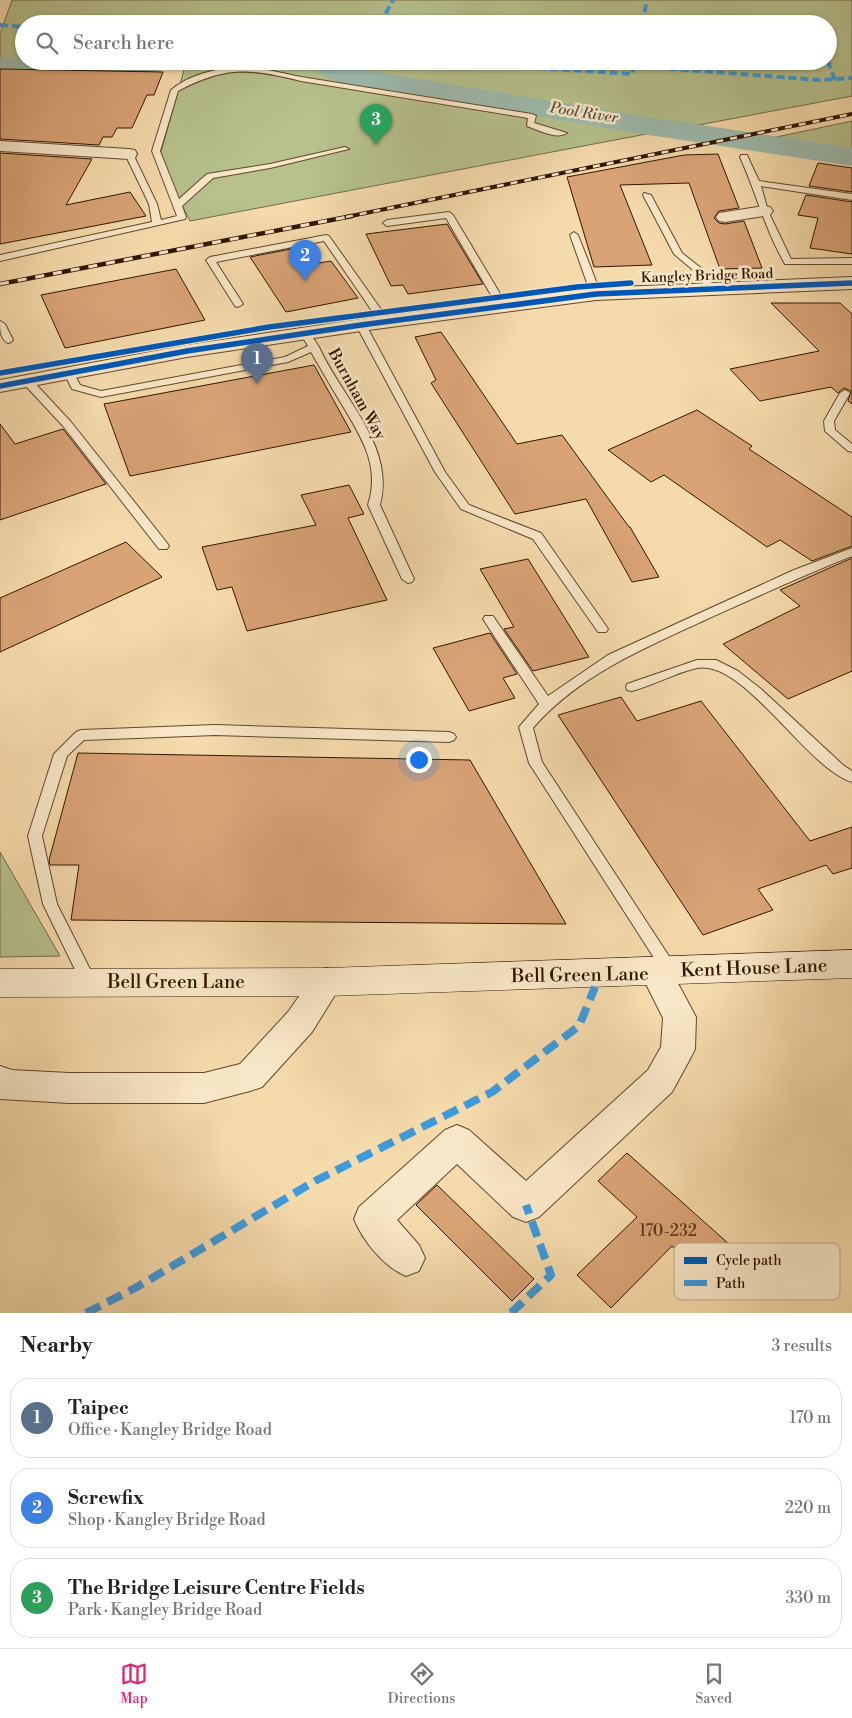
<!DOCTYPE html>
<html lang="en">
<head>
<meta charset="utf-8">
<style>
	:root { --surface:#fff; --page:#f2f2f2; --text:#222; --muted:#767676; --line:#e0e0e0; --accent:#db2777 }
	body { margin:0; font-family:"Libre Bodoni",serif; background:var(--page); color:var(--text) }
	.you { position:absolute; left:418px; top:759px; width:18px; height:18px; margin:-12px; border:4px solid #fff; border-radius:50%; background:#1a73e8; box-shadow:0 0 0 8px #1a73e833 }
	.badge { display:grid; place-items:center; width:32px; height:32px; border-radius:50%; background:var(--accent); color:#fff; font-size:16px; font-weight:700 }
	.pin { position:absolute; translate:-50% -41px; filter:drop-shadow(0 1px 2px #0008) }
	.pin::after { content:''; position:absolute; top:26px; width:18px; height:15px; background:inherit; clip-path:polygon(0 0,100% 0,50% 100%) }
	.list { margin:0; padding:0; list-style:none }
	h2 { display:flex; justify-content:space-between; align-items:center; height:65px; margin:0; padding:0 20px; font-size:21px }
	h2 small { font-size:16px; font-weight:400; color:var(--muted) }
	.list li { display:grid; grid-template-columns:32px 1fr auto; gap:15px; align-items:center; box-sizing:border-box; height:80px; margin:0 10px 10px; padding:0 10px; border:1px solid var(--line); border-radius:20px }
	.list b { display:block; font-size:19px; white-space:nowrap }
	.list p { margin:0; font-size:16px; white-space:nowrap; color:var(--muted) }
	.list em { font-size:16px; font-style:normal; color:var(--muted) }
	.icon { flex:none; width:28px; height:28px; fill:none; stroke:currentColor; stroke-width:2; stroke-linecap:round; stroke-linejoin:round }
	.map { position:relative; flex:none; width:852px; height:1313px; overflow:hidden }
	.search { position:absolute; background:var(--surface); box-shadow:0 1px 4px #0004; left:15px; right:15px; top:15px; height:55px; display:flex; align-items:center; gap:12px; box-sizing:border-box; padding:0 18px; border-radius:28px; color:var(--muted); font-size:19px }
	.sheet { height:335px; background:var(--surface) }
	nav { display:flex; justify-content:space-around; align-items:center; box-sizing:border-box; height:70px; border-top:1px solid var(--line); background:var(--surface); font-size:14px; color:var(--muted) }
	nav a { display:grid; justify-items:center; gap:2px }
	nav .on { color:var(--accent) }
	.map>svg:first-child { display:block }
	.green { fill:#b6c18d; stroke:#746b46 }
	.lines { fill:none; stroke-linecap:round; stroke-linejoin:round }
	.river { fill:#9cbaac; fill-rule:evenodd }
	.building { fill:#d9a376; stroke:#321500 }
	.lane-casing { stroke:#63462b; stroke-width:2 }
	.street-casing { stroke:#63462b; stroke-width:2 }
	.secondary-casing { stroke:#321500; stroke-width:1 }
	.lane { fill:#f8e7c8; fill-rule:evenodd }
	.street { fill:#f8e7c8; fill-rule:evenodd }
	.secondary { fill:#f8e7c8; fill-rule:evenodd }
	.rail-far1-casing { stroke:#321500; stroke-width:4 }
	.rail-casing { stroke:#321500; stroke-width:4.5 }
	.rail-far1 { stroke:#f8e7c8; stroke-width:2.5; stroke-dasharray:7; stroke-linecap:butt }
	.rail { stroke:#f8e7c8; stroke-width:3; stroke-dasharray:9; stroke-linecap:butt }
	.quiet-far1 { stroke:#3e9adc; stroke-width:4; stroke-dasharray:8 4; stroke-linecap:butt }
	.quiet { stroke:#3e9adc; stroke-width:8; stroke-dasharray:16 8; stroke-linecap:butt }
	.cycleway-casing { stroke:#f8e7c8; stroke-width:8 }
	.cycleway { stroke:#0057b8; stroke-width:5.5 }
	.labels { text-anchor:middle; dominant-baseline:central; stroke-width:5; stroke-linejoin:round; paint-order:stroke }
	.far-street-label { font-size:14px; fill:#321500; stroke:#f8e7c8 }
	.far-water-label { font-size:15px; font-style:italic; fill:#574f3c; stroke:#f8e7c8 }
	.street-label { font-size:16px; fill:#321500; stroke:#f8e7c8 }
	.near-number-label { font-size:16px; fill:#5c381e }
	.near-street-label { font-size:19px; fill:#321500; stroke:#f8e7c8 }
	.key { fill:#f8e7c8; stroke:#bda88c; stroke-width:1 }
	.key-label { font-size:14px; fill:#321500 }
</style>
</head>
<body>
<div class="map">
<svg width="852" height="1313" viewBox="0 0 852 1313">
	<rect width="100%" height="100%" fill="#f5daab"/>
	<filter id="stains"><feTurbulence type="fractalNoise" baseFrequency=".004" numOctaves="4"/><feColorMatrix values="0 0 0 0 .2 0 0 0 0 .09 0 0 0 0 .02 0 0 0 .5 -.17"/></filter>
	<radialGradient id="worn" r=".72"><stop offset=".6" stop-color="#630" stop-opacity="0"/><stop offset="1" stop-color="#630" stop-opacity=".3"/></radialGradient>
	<path class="green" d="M12,0H852V96L688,127L356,77L337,71L321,61H828V24H24V61H44L0,63V34Z
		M198,61H310L338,76L662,131L190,221L159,159L186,63Z
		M852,121V152L767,139Z
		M0,852L60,956L0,957Z"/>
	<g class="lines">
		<path class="river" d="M0,58H24V61H184L180,67L150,72L0,76Z
			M305,61H341L353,68L642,116L852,148V166L642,134L345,84C332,80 313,73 305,61Z"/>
	</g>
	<path class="building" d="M0,69L163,72L154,95H147L132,128H117L112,137H103L99,145L0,139Z
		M0,153L92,159L66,205L130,192L146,216L0,244Z
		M718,154L739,208L719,211L714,218L719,223L725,224L744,221L762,268L720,269L689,183L620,185L652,265L594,267L567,177L684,155Z
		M818,163L852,168V192L809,186Z
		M806,195L852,202V254L810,248L818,218L798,215Z
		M447,224L483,284L408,294L403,285L391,286L366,234Z
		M301,247L313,264L331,261L358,298L286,312L250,257Z
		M176,269L205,320L65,348L41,295Z
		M771,303H840L852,314V404L848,401L851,391L844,388L838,393L831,387L760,401L730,369L819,351Z
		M441,332L517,444L562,435L629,527H630L659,577L632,582L586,499L515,514L431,383L436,380L415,337Z
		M314,365L351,432L130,476L104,404Z
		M697,410L752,446L749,449L852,517V546L812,561L780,540L767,547L664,475L651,482L608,450Z
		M0,424L15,444L63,429L106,484L0,520Z
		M349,485L364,514L348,518L387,600L247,631L232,587L217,590L202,547L316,525L301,495Z
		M126,542L162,577L0,652V598Z
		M852,558V671L788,699L723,644L800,606L780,590Z
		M528,559L589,657L533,671L504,629L514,627L480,569Z
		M490,633L517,674L503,678L515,698L469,711L433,648Z
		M621,697L637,721L701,701L810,841L852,827V868L833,874L826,865L758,889L773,910L703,935L558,715Z
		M78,753L470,760L566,924L71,920L79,865H50L49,860Z
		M627,1153L739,1253L711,1282L672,1246L611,1308L577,1275L637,1217L598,1181Z
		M437,1185L534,1279L512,1301L416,1205Z"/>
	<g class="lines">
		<defs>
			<path id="lane" d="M237,67L263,69L301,77L532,114L536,116L534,123L567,133C557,140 538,130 527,126L528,118L301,81C250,68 225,66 178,91L160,151L179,199L207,174L270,164L345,147L349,149L270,168L213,178L182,206L186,217L185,219L0,261V255L152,222L149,204L125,154L126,152L133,154L157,204L161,220L177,216L152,151L171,90C189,75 214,69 237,67Z
				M741,155H747L759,181L852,194V200L761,186L768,211L791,259L852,258V264H785C765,230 756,192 740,157Z
				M644,193L651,195L682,253L706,272L714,288L712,290H706L699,275L674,254L643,195Z
				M449,212L453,215L508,307L506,309L503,310L498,307L446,218L387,226L383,223L387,220Z
				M574,232L578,235L601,294L599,296L596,297L591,294L570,235Z
				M326,235L329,236L380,308L387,322L385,324H379L370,308L324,241L216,262L243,304L238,307L235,306L206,260L210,257Z
				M0,321L5,324L13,340L11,342L8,343C0,340 0,329 0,321Z
				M361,322L366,325L445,472L469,505L541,533L606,626L608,629L606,632H598L533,539L461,509L435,472L356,325Z
				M306,331L309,332L319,347C341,397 396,446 380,505L414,579L412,582L408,583L402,579L368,505C380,467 363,440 344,408C333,390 322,371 311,352L288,362L101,397L72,389L64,373L69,370L73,371L80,385L101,391L285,357L308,346L301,334Z
				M27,378L31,379L71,422L167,543L169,546L167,549H159L63,426L23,383L22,381Z
				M845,390L850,393L834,421L835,430L852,444V452L848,451L825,431L824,421L840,393Z
				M852,548V556C802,576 754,598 705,620C643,649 579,675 533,728L542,762L678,970L675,975L670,976L665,975L529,763L519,727L539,704L483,619L485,616H493L548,696L608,655L794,570Z
				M697,660H716L738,671L761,689L843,765L852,771V782C806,768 744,659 697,668C675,673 654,685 632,691L627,690L626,687L627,684Z
				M215,725L449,732L454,734L456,737L454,740L449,742L215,735L84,740L67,756L42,836L57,904L97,983L94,988L89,989L84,988L43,904L28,836L54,754L76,732L81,730Z"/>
			<path id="street" d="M0,141L129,149L135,150L137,154L135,158L129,159L0,151Z
				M764,206L770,207L773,211L770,215L725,222L719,221L716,217L719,213Z
				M852,277V289L596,300L361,331L187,357L0,392V380L187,345L361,319L596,288Z
				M656,959L667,963L696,1017L695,1049L690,1059L672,1092L539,1217L526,1222L513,1217L457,1164L397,1220L419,1245L425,1258L419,1271L406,1276C384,1267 363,1241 354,1219L359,1207L445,1130L457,1125L469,1130L526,1181L648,1070L661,1047L663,1018L640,972L645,963Z
				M327,968L338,972L343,982L312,1032L262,1087L250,1091L204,1103H69L0,1099V1066L12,1070L69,1073H204L240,1064L288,1012L316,972Z"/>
			<path id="secondary" d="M852,950V978L327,996L0,997V969L327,968Z"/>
		</defs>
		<use href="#lane" class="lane-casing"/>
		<use href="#street" class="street-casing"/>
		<use href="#secondary" class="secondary-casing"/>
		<use href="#lane" class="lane"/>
		<use href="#street" class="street"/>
		<use href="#secondary" class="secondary"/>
		<defs>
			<path id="rail-far1" d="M346,217L852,114"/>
			<path id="rail" d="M0,284L352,216"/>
		</defs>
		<use href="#rail-far1" class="rail-far1-casing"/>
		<use href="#rail" class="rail-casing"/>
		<use href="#rail-far1" class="rail-far1"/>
		<use href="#rail" class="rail"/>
		<path class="quiet-far1" d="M380,24L393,0
			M642,24L647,0
			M0,25L24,27
			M430,61L632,74L635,61
			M828,61L835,80
			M633,66L820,80L852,78"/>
		<path class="quiet" d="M86,1313L137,1287L315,1181L492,1092L579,1026L595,987
			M511,1313L551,1275L526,1205"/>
		<defs>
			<path id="cycleway" d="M0,373L269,327L577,287L631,283
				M0,386L187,351L361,325L596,294L852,283"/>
		</defs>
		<use href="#cycleway" class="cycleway-casing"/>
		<use href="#cycleway" class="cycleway"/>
	</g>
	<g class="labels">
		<g class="far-street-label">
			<text transform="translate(707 276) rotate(-2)">Kangley Bridge Road</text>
		</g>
		<g class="far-water-label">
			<text transform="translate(584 113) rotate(9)">Pool River</text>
		</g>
		<g class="street-label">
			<text transform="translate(357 394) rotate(61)">Burnham Way</text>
		</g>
		<g class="near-number-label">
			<text x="668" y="1231">170-232</text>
		</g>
		<g class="near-street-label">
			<text transform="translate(754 968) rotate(-2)">Kent House Lane</text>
			<text transform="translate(580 975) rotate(-1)">Bell Green Lane</text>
			<text x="176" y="982">Bell Green Lane</text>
		</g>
	</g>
	<rect x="674" y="1243" width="166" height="57" rx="8" class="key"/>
	<rect x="684" y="1257" width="23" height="7" fill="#0057b8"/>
	<rect x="684" y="1280" width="23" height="6" fill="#3e9adc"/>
	<g class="key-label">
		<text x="716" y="1265">Cycle path</text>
		<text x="716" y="1288">Path</text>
	</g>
	<rect width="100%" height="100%" filter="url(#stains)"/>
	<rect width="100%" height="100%" fill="url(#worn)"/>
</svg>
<div class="you"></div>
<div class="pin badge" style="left:257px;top:384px;background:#5c6f8a">1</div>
<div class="pin badge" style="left:305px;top:281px;background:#3f7fe0">2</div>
<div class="pin badge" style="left:376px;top:145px;background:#2e9e5b">3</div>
<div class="search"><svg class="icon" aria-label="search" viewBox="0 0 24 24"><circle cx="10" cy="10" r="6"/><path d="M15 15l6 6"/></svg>Search here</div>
</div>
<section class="sheet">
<h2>Nearby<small>3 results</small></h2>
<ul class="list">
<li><span class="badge" style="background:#5c6f8a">1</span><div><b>Taipec</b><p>Office · Kangley Bridge Road</p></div><em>170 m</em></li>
<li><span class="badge" style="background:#3f7fe0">2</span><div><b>Screwfix</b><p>Shop · Kangley Bridge Road</p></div><em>220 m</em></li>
<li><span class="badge" style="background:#2e9e5b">3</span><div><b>The Bridge Leisure Centre Fields</b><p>Park · Kangley Bridge Road</p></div><em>330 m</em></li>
</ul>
</section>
<nav>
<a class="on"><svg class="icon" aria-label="map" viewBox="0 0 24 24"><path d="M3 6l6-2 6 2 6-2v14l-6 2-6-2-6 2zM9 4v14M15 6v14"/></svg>Map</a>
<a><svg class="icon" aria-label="directions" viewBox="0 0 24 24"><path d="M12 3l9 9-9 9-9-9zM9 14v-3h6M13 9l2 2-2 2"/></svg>Directions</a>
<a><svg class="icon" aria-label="saved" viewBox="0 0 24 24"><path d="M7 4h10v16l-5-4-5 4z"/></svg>Saved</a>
</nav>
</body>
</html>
